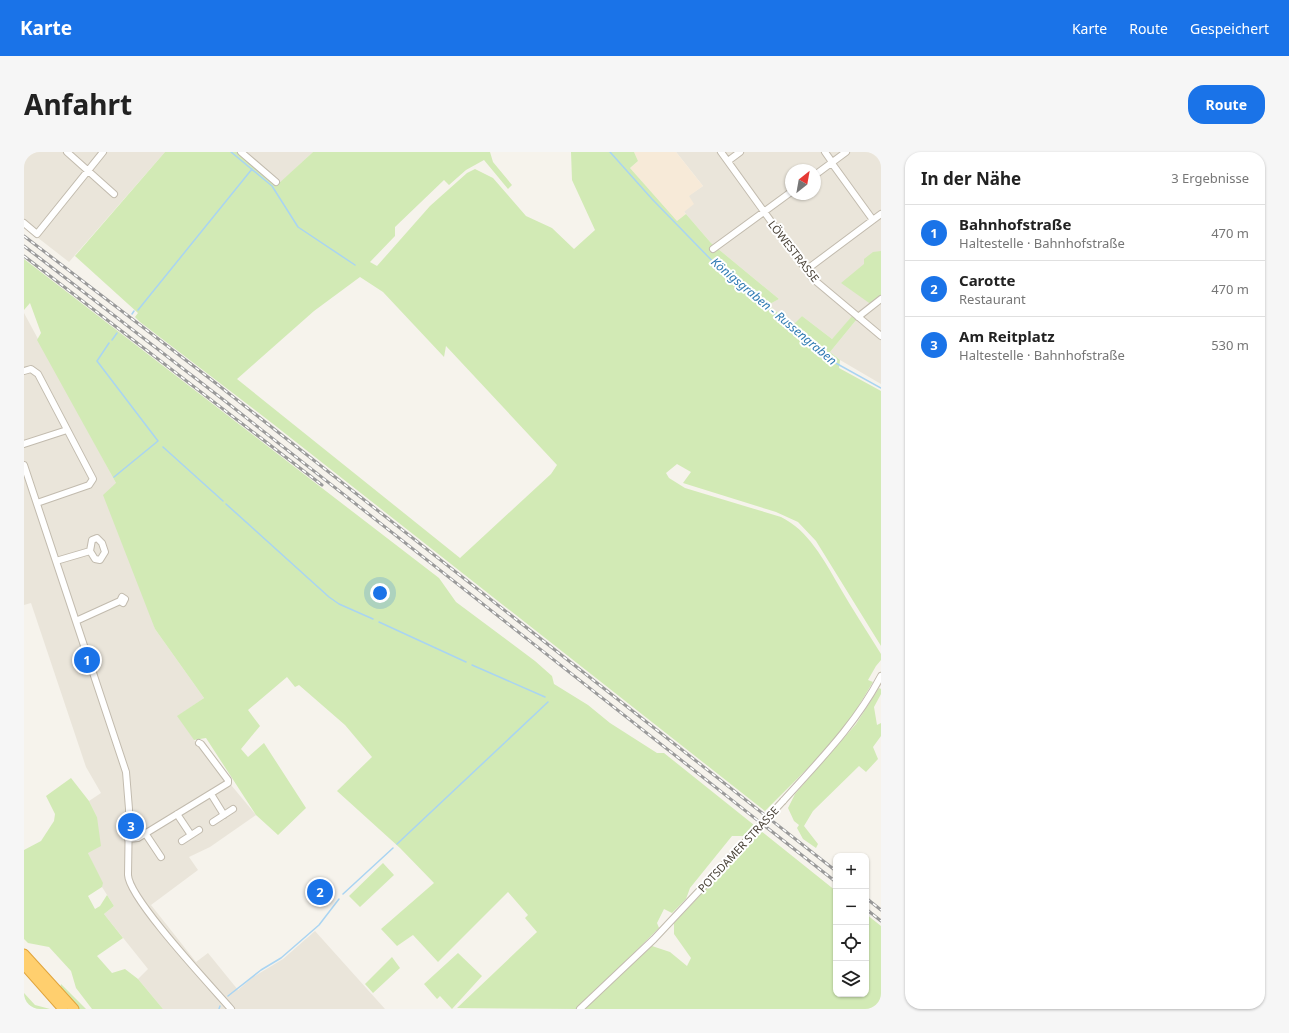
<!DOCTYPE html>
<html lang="de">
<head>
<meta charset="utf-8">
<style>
	:root { --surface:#fff; --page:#f6f6f6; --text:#222; --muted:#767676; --line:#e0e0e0; --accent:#1a73e8 }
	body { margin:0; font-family:"Noto Sans",sans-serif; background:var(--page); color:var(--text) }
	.controls { position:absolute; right:12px; bottom:12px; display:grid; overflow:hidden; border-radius:8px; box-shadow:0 1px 3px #0004 }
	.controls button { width:36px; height:36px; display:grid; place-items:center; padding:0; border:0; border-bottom:1px solid var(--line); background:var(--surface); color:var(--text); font:20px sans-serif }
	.compass { position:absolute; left:761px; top:12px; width:36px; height:36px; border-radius:50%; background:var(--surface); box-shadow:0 1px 3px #0004; rotate:31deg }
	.you { position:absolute; left:356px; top:441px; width:14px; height:14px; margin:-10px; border:3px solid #fff; border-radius:50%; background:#1a73e8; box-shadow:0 0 0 6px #1a73e833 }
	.badge { display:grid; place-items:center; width:26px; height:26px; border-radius:50%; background:var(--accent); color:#fff; font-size:13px; font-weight:700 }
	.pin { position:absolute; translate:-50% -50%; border:2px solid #fff; box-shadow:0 1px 4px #0006 }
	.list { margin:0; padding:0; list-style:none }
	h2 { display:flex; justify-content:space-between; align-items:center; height:52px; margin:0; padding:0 16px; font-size:17px }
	h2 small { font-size:13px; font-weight:400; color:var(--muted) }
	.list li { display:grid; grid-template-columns:26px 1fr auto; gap:12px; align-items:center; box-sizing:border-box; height:56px; padding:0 16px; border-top:1px solid var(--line) }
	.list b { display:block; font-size:15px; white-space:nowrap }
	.list p { margin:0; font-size:13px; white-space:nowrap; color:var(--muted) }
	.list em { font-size:13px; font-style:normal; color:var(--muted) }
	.icon { flex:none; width:22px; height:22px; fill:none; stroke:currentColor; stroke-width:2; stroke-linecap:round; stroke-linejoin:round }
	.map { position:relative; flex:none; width:857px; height:857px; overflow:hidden; border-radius:16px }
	header { display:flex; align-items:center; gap:24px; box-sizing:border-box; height:56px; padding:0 20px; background:var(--accent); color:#fff }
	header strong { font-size:19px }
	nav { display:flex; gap:22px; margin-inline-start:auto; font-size:14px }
	.intro { display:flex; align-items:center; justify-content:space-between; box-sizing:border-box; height:96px; padding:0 24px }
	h1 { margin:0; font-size:28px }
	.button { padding:10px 18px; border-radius:16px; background:var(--accent); color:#fff; font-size:14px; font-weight:700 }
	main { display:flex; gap:24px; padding:0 24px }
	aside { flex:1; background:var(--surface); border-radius:16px; box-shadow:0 1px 3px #0004 }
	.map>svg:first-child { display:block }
	.residential { fill:#eae5da; fill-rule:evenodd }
	.commercial { fill:#f7ead8 }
	.green { fill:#d2eab5; fill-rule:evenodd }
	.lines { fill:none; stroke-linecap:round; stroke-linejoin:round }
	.stream { stroke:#a9d4f2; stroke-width:1.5 }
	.minor-casing { stroke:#c2bbae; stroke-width:8 }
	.highway-casing { stroke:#e0a43c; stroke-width:11 }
	.minor { stroke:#fff; stroke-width:6 }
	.highway { stroke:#ffcf6e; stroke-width:9 }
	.rail-casing { stroke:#9a9a9a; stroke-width:3 }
	.rail { stroke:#fff; stroke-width:1.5; stroke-dasharray:4.5; stroke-linecap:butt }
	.minor-bridge-casing { stroke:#c2bbae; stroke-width:8; stroke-linecap:butt }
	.minor-bridge { stroke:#fff; stroke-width:6 }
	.labels { text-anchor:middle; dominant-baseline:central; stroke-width:4; stroke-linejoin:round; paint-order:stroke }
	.street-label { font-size:11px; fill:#4b4439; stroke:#fff }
	.water-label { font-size:12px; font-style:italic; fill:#2e7ab2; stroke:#fff }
</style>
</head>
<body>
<header>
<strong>Karte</strong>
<nav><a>Karte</a><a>Route</a><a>Gespeichert</a></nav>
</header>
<div class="intro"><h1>Anfahrt</h1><a class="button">Route</a></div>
<main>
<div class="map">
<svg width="857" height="857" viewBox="0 0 857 857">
	<rect width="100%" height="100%" fill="#f6f3ec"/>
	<path class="residential" d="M0,0H141L45,110L0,75Z
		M223,0H289L257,30Z
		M652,0H857V232L816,208L806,200L833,167L829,164L808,187L778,164L770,173L744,153L755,147L687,91L662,62L660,60L664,44L679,34ZM767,18H791V42H767Z
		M0,161L92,331L131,477L180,546L154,564L173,592L232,663L186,695L165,705L174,718L127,753L172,810L184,801L214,838L229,825L259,807L291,779L361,857H139L114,827L124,817L80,762L90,754L78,735V731L64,701L73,665L65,649L77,641L62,615L7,451L0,453Z"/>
	<path class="commercial" d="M610,0H652L679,34L665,44L670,52L660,60L662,62L653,69L606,16L614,9Z"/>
	<path class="green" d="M141,0H215L253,33L289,0H466L469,10L488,33L484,37L460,8L442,18L425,33L420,28L371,75V84L346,110L353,114L406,54L443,21L451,17L469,26L502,64L528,76L550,97L571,78L548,28L547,0H610L614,9L606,16L653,69L662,62L687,91L755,147L744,153L769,173L778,164L808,187L829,163L833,167L806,200L816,208L815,216L857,239V494L792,389L774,370L752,360L659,331L667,320L653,312L642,321L645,326L661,336L757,365C784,378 800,408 815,434C828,457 843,479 857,502V508L852,514L844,528L849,530L825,570L796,604L741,659L244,268L116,170L111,165L114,161L51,104ZM336,125L359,140L420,205L422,194L533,313L527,322L436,406L213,227L290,159Z
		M857,99V147L848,153L817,131L840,112V107L849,100Z
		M0,107L415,426L432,450L511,509L528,524L530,532L564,553L586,571L633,601H640L730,673L721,684H708L666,736L662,747L648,761L640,757L633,771L635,776L553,857L433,856L513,780L501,766L504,763L484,740L414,810L389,783L373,794L357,777L410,731L376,696L313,639L348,605L321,573L275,533L271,535L263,525L224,558L236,574L217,597L224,605L240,591L282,656L254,683L232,663L182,586L170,588L153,564L180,546L131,477L79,343L92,331L13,188L17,181L6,151L0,158Z
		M855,536L857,537V542L850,555L853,573L857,571V584L849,595L854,607L842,620L835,614L789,659L780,674L794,692L792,696L779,687L773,676L775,673L770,669L764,656L771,642L832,572Z
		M47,626L65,649L73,665L77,694L64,701L79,731L78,735L64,744L71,757L76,754L83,743L90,754L80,762L99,786L73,804L88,821L101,817L114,827L139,857H68L52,836L47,819L25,795L4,791L0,787V698L17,689L30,669L31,662L22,644Z
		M737,679L812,739V842H842V762L857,774V850L850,857H560L628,794L646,800L663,814L667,806L650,782V771Z
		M359,711L370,723L336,755L325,744Z
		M434,801L458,824L428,857L416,844L413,847L400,832Z
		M368,805L376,816L349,841L341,832Z
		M37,832L62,857H54L36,836Z
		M0,841L11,853L26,857H0Z"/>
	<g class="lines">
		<path class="stream" d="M207,0L248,34L274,75L331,113
			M586,0L628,47L698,119L808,209L857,236
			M114,158L228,17
			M108,162L110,159
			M88,188L93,181
			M85,191L73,209L134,289L90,325
			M139,295L199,349
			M202,352L305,445L315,452L349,467
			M355,470L442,510
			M448,513L521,545
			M373,692L524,550
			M319,742L369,696
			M204,844L237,818L257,806L295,773L315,747
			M195,857L196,854"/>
		<defs>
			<path id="minor" d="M43,0L90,42
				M217,0L252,30
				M697,0L788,126L857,184
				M801,0L808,10
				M704,9L716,0
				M807,10L849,68
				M791,23L822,0
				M0,71L13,82L79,0
				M689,97L767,40
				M782,118L857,62
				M834,165L857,147
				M0,219L7,217L14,222L69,327L65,333L13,351
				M0,292L43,278
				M0,313L102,620L105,657L104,723C105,747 188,835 207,857
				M32,409L66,399L71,407L76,408L81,400L78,391L73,386L68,388L66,399
				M52,469L96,449L99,451L101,447L98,445L96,449
				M187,642L200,663
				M759,649C795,609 832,572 857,524
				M153,662L167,683
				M189,670L209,657
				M121,681L137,705
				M104,687L114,686L204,631V628L177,592L175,591
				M158,689L175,678
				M556,857L630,787L722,689"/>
			<path id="highway" d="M0,802L50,857
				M0,813L39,857"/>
		</defs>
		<use href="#minor" class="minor-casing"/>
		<use href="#highway" class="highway-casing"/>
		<use href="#minor" class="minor"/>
		<use href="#highway" class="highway"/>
		<defs>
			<path id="rail" d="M0,84L189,229L812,719
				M0,94L201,249L812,730
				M0,104L298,333
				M842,746L857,758
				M842,757L857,769"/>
		</defs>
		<use href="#rail" class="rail-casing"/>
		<use href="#rail" class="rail"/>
		<defs>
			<path id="minor-bridge" d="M722,689L759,649"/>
		</defs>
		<use href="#minor-bridge" class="minor-bridge-casing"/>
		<use href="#minor-bridge" class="minor-bridge"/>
	</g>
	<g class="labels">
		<g class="street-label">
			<text transform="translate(770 99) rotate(52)">LÖWESTRASSE</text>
			<text transform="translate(714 697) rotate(-47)">POTSDAMER STRASSE</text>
		</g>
		<g class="water-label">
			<text transform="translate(750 159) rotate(40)">Königsgraben - Russengraben</text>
		</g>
	</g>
</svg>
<div class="controls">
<button>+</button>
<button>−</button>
<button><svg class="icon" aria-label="locate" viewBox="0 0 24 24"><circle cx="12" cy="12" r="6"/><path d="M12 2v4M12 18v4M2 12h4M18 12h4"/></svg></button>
<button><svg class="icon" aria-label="layers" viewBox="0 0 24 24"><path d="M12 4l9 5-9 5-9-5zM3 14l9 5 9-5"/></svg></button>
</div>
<svg class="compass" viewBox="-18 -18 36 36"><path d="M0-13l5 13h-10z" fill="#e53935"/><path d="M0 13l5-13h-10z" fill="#767676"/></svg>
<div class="you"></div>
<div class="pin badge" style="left:63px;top:508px">1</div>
<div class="pin badge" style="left:296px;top:740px">2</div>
<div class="pin badge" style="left:107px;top:674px">3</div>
</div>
<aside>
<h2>In der Nähe<small>3 Ergebnisse</small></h2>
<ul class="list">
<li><span class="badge">1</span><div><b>Bahnhofstraße</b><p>Haltestelle · Bahnhofstraße</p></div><em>470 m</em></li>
<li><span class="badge">2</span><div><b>Carotte</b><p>Restaurant</p></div><em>470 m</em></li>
<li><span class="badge">3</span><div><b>Am Reitplatz</b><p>Haltestelle · Bahnhofstraße</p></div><em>530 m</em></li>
</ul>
</aside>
</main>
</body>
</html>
